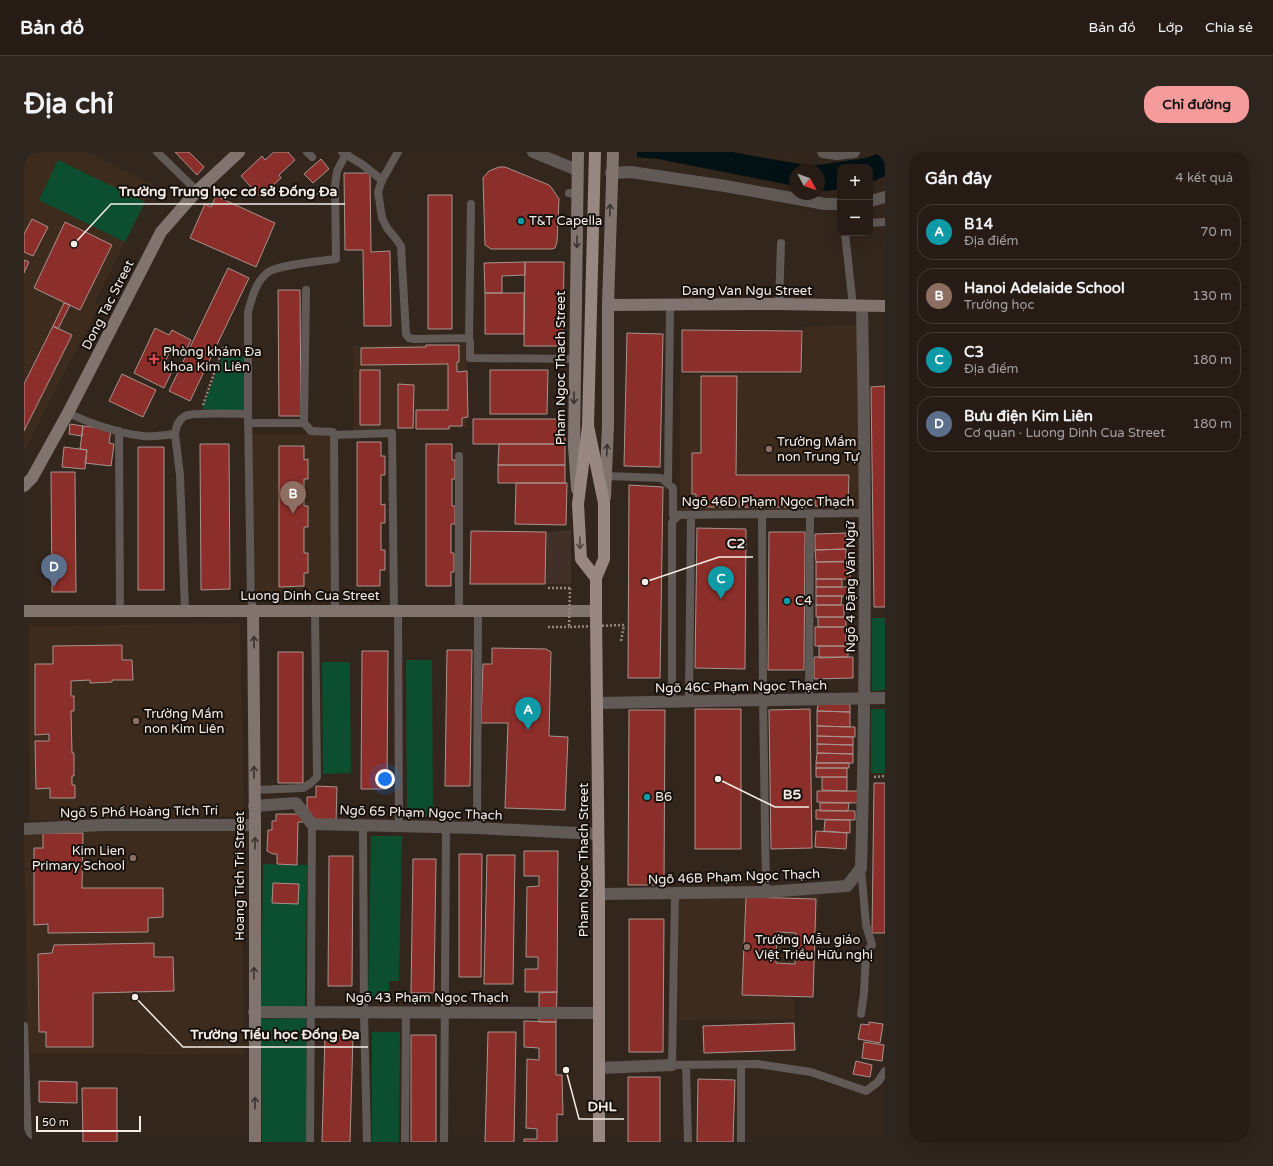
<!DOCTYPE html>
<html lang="vi">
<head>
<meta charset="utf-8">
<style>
	:root { --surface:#261c15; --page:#2e251e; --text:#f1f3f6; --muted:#a4a1a0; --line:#423a34; --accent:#f59b9b }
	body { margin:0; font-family:"Varela Round",sans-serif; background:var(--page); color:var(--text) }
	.controls { position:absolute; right:12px; top:12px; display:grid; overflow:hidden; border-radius:8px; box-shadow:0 4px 16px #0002 }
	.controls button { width:36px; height:36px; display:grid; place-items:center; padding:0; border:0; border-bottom:1px solid var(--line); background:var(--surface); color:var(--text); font:20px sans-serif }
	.compass { position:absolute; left:765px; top:12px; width:36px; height:36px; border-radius:50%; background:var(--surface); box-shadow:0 4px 16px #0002; rotate:131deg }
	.scale { position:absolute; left:12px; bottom:10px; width:105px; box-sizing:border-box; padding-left:4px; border:2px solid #f5ede6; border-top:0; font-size:11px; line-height:14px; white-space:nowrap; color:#f5ede6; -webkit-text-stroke:3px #16100c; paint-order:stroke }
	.you { position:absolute; left:361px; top:627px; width:14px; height:14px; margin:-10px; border:3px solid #fff; border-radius:50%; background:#1a73e8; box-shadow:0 0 0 6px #1a73e833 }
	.badge { display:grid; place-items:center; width:26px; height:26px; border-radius:50%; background:var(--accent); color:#fff; font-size:13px; font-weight:700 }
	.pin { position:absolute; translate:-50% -33px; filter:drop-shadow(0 1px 2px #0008) }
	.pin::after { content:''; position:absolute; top:21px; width:14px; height:12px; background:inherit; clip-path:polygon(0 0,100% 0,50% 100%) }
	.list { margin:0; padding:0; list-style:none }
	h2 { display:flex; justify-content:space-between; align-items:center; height:52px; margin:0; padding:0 16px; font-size:17px }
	h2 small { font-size:13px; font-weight:400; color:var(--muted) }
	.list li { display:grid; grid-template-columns:26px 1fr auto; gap:12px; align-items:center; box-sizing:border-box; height:56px; margin:0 8px 8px; padding:0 8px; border:1px solid var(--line); border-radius:16px }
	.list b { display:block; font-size:15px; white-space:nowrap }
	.list p { margin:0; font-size:13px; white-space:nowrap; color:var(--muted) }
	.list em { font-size:13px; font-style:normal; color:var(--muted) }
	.map { position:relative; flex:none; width:861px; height:990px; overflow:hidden; border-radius:16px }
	header { display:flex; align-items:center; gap:24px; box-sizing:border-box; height:56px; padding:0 20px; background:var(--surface); border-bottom:1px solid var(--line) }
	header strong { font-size:19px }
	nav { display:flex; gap:22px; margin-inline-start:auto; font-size:14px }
	.intro { display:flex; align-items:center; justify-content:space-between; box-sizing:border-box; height:96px; padding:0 24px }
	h1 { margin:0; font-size:28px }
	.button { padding:10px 18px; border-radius:16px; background:var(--accent); color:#111; font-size:14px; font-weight:700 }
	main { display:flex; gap:24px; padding:0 24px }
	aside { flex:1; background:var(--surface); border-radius:16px; box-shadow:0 4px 16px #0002 }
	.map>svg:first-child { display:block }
	.commercial { fill:#413027 }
	.built { fill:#3d2c1d }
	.green { fill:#0c4f30 }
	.water { fill:#021214 }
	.pier { fill:#33261c }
	.building { fill:#8c2e29; stroke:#a89390; fill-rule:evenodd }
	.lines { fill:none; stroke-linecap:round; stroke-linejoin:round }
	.path { stroke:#938980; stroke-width:2.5; stroke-dasharray:2 2; stroke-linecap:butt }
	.lane { stroke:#615956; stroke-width:8 }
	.street { stroke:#615956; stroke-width:12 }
	.secondary { stroke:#81746f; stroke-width:12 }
	.primary { stroke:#998882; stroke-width:12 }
	.path-bridge { stroke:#938980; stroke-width:2.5; stroke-dasharray:2 2; stroke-linecap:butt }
	.oneway { stroke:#3b332f }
	.oneway2 { stroke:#514641 }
	.culture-dot { fill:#0f9aa8; stroke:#16100c; stroke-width:1.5 }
	.health-dot { fill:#e0444e; stroke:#16100c; stroke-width:1.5 }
	.education-dot { fill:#8d6e63; stroke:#16100c; stroke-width:1.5 }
	.labels { text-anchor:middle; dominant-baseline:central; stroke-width:4; stroke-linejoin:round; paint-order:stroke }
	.poi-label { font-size:13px; fill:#f5ede6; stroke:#16100c; text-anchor:start }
	.street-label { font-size:13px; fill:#f5ede6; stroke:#16100c }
	.leader { fill:none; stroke:#f5ede6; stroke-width:1.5 }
	.callout-dot { fill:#f5ede6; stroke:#16100c; stroke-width:1.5 }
	.callout-label { font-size:14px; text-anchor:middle; font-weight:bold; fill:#f5ede6; stroke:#16100c; stroke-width:4; stroke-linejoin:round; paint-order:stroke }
</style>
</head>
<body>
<header>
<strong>Bản đồ</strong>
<nav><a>Bản đồ</a><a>Lớp</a><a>Chia sẻ</a></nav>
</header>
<div class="intro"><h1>Địa chỉ</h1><a class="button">Chỉ đường</a></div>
<main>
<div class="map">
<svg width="861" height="990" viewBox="0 0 861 990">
	<rect width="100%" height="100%" fill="#33261c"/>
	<path class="commercial" d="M547,378V432H446L447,379L522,380Z"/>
	<path class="built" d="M0,0H63L130,33L70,151L76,153L0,300Z
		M834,173V358L656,359V223L779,222L780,174Z
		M441,191L443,219V276L392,277L330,280L329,194Z
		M227,282H308L309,442L232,443Z
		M216,471L220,664L6,668L5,474Z
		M218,675V788L221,903L4,902L0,680Z
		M742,743H795L789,845H770V867L655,869V745Z"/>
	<path class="green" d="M34,8L121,50L101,90L15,48Z
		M201,199L220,204V260L178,257Z
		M848,466H861V538L848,539Z
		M382,508H408L409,664H383Z
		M298,510H326L327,621L299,622Z
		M847,557H861V621H847Z
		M347,684H378L375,829H365V848H344Z
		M239,712L283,713L281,855H237Z
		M282,866L283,990H238L237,867Z
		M348,880H376L375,990H348Z"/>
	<path class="water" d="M557,0H708L787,14L842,6L858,0H861V24L846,31V15H816V37L803,39L795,38V18H771V34L634,7Z"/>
	<path class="pier" d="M555,0H613V7L556,2Z"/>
	<path class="building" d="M151,0H165L180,15L173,23Z
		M250,0H264L271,8L255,23L257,26L236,45L217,24L238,4L241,8Z
		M297,7L305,17L289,31L280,22Z
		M475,15H481L525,33L527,35L535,47L533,90L531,96L528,97H467L461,93L459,26L465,19Z
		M320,21H346L347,100L366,99L367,174H340L339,98H321Z
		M404,43H428V177H404Z
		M192,44L251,71L232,115L166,86L181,52L187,55Z
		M8,67L24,75L9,104L0,100V82Z
		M41,70L88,93L56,158L10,136Z
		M0,108L5,110L0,121Z
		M501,110H540L539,194H500Z
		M501,110V123L478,124V141H461L460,111Z
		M204,116L225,126L166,249L145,239Z
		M254,138H276L277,264H255Z
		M461,141H500V182H461Z
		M40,151L46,153L34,177L29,174Z
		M29,174L48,183L0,279V232Z
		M131,176L145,183L148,178L167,188L161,201L148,195L140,212L149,217L140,236L110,221Z
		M658,178L778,179L777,220H658Z
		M603,181L639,182L636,315L600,314Z
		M402,193H435V210H433V220L443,219L444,265L438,266V274H425V277H392V258H424V212L337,213V196L402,195Z
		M336,218H356V273H336Z
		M466,218H524L523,262H466Z
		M98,222L132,238L119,265L85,249Z
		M677,224H713L712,323H825L824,354H791V348H782V355H715V349H709V355H672V342H668V301H677Z
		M374,232L390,233L389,276H374Z
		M861,234V455H850L847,235Z
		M449,267H541V292H449Z
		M46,272L59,274L58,284L45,282Z
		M59,274L87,277L85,291L90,292L87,314L61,311L63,298L56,297Z
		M333,290H357V304H361V323H357V353L361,352V371H357V398H361V418H356V434H333Z
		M176,292H205L206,437L177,438Z
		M402,292H428V308H431V327H428V354H431V372H427V401H430V420H427V434H402Z
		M475,292H541V313H474Z
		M255,294H280V308L284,307V327H280V354H284V375H280V401H284V421H280V434L255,435Z
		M40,295L63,298L61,317L38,315Z
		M114,295H140V438H114Z
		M474,313H541V331H474Z
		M27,320H51L52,440H28Z
		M492,331H543L542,373L491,372Z
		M605,333L639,335L636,526H604Z
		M673,376L722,377L721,517L671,516Z
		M447,379L522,380L521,432H446Z
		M745,380H781L780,518H744Z
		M822,381V397L791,398V382Z
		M822,397V410H792L791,398Z
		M826,409V427H792V410Z
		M792,427H818V435H792Z
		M792,435H827V444H792Z
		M792,444H818L817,453H792Z
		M792,453H820V465H792Z
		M794,465H822V475H794Z
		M791,475H822V494H791Z
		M98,493V508H108L109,528H88V530L66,531V528L47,529V544H50V559H47L48,601H50V624H48V633H51V646H26V636L12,637L11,589H25V582L11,583V512H29V494Z
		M795,494H824V505L795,506Z
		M468,496L522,497L527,500L525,584L544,585L541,658L481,656L484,571H457L459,512H468Z
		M423,498H448L446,634H421Z
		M338,499H364L363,637H337Z
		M254,500H279V631H254Z
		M790,505H829V526L790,527Z
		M794,552H826V560L793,559Z
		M671,557H717V697H671Z
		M786,557L788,696L747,697L745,558Z
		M605,558H641L640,733H604Z
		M793,559L826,560V575L793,574Z
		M793,574L831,575V585L793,584Z
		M793,584L829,585V593L793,592Z
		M793,592L829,593V602L793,601Z
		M793,601L829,602V611H792Z
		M792,611H825V616H792Z
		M792,616H823V625H792Z
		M798,625H823V639L798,638Z
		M850,631H861V781H848Z
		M292,634L313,635L312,670H274L273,713L253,712V702H249L243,699L244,678H248V669H252V662H283V645H292Z
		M793,639H834V651L793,650Z
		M796,651H825L824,659H796Z
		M792,658L831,659V668L792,667Z
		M801,668H826V681L800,679Z
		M792,679L823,681L822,697L791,695Z
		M19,681H59L58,736H139V765L124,766V780L24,781V772L10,773V696H19Z
		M500,699H534L533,840H501V817H514V805H502L503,735L515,734V724H500Z
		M435,702H458L457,825H435Z
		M463,703H491L489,832H460Z
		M305,704H329L328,834H304Z
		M389,707H412L410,841H387Z
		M249,731L275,732L274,752L248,751Z
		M722,745L792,747L789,845L718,843ZM753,780L772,781L771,812L752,811Z
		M605,767H640L639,900H605Z
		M130,791V805H149L150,839L69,841V895H22V880H15L14,802L28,801L30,793Z
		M533,840L532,870H515V841Z
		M500,869L532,870V923H538L539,963L533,962V990H500V987H513V977L502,976L503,907L515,908V896L500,895Z
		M845,870L859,872L856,891L834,887L837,872L845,873Z
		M770,871L771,898L680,901L679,874Z
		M464,880H492L490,990H461Z
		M301,883L329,884L326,990H298Z
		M387,883H412V990H387Z
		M840,890L860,893L858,909L838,906Z
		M832,909L848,913L846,925L829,922Z
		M604,925H636V990H604Z
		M674,927L711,928L709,990H673Z
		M15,929L53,930V951L15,950Z
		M58,936H93V990H59Z"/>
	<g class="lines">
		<path class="path" d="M281,42L301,41
			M179,253L199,196L214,200
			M524,436H546
			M524,475H545
			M597,489L600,473
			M850,625L861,624"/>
		<path class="lane" d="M133,0L173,39
			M283,0L288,5
			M318,0L339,13L358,28
			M374,0L358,28L354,40L358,66L363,76L372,87L377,94L382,182L385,186L390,187L445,186L446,190V206L551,207
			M545,41L553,43
			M846,71L861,70
			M821,81L828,145V154
			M755,152L757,91
			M445,186L447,52
			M44,261C65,271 97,282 119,284C129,285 140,283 151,282C152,274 154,268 161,264C170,260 212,262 224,262
			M224,271H280L287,279L309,280L310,283L311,459
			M280,271L282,138
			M95,279L96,459
			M151,282L156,323L161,458
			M310,283L368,281L370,459
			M435,304V459
			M582,324L637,326L649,336V363L840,361
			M644,332L646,152
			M738,363L739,548L742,740
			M229,458L227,448L224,262V160C228,146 231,131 243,121C252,113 298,109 312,107L311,34L313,19L323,0
			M374,459L375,675
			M785,547L786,362
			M665,549L667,363
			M648,550V370L655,363
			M230,638L279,636L287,631L293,625L291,459
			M339,674L340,860L343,990
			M453,676L454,459
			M837,716L842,773L848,793L842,801L840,841L837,862
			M651,741L648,913L733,912L787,920L842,939L854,930L861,919
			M0,874L4,990
			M717,912V990
			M662,913L664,990
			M286,990L288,672
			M381,990L382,860
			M420,990L422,676"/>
		<path class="street" d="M509,0L553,18
			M799,0L813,2L830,0
			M587,21L607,20L701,34L801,52H816
			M846,49L861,45
			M573,551L861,546
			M230,654L272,651L288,672L453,676L573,682
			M0,677L79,673H231
			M575,742L742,740L823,734L837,716C842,529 842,342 838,154
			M230,860L575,861
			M575,916L648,913"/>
		<path class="secondary" d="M584,153L755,152L861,154
			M0,334L8,326L44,261L137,80L173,39L215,0
			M553,337L550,294L554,0
			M581,345L584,273V153L589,0
			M229,458L231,673V990
			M0,459H572"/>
		<path class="primary" d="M571,0L564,274L554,352L557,407L572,426
			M564,274L580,351V407L572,426V459L575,742V990"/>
		<path class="path-bridge" d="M546,436L545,475L600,473"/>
	</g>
	<defs><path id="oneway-shaft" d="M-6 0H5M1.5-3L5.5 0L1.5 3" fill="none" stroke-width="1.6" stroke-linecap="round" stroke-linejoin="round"/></defs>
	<g class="oneway">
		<use href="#oneway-shaft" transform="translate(586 58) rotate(-89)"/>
		<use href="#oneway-shaft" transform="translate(553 90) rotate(91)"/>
		<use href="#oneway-shaft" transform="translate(550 246) rotate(90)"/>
		<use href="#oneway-shaft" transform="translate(583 298) rotate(-87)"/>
		<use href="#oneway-shaft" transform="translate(230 490) rotate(-90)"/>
		<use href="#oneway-shaft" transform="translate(230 620) rotate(-90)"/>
		<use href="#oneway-shaft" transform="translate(231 691) rotate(-90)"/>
		<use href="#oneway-shaft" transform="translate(230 821) rotate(-90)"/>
		<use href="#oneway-shaft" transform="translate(231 951) rotate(-90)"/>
	</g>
	<use class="oneway2" href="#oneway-shaft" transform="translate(556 391) rotate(88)"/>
	<g class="culture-dot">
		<circle cx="497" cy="69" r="4"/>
		<circle cx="763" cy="449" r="4"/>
		<circle cx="623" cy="645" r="4"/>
	</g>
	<path class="health-dot" d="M128 201h4v4h4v4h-4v4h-4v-4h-4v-4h4z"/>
	<g class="education-dot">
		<circle cx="745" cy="297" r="4"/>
		<circle cx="112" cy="569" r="4"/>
		<circle cx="109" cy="706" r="4"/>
		<circle cx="723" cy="795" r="4"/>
	</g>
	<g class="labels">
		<g class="poi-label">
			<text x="505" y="69">T&amp;T Capella</text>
			<text x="139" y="200">Phòng khám Đa<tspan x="139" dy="15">khoa Kim Liên</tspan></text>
			<text x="753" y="290">Trường Mầm<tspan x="753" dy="15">non Trung Tự</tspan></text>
			<text x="771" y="449">C4</text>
			<text x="120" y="562">Trường Mầm<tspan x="120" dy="15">non Kim Liên</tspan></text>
			<text x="631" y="645">B6</text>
			<text x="101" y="699" text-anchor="end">Kim Lien<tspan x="101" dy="15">Primary School</tspan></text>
			<text x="731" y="788">Trường Mẫu giáo<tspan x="731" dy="15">Việt Triều Hữu nghị</tspan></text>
		</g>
		<g class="street-label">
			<text x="723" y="139">Dang Van Ngu Street</text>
			<text transform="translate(84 153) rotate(-63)">Dong Tac Street</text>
			<text transform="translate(537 216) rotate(-90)">Pham Ngoc Thach Street</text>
			<text x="744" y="350">Ngõ 46D Phạm Ngọc Thạch</text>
			<text transform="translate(827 435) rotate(-90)">Ngõ 4 Đặng Văn Ngữ</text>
			<text x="286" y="444">Luong Dinh Cua Street</text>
			<text transform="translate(717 535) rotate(-1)">Ngõ 46C Phạm Ngọc Thạch</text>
			<text transform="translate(115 660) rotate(-1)">Ngõ 5 Phố Hoàng Tích Trí</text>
			<text transform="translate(397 661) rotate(2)">Ngõ 65 Phạm Ngọc Thạch</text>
			<text transform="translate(560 708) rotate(-90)">Pham Ngoc Thach Street</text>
			<text transform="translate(216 724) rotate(-90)">Hoang Tich Tri Street</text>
			<text transform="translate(710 725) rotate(-2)">Ngõ 46B Phạm Ngọc Thạch</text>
			<text x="403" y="846">Ngõ 43 Phạm Ngọc Thạch</text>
		</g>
	</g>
	<path class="leader" d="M50 92L87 52H321M621 430L695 405H729M694 627L751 655H785M111 845L159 895H344M542 918L555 967H600"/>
	<g class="callout-dot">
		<circle cx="50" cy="92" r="4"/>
		<circle cx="621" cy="430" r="4"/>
		<circle cx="694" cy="627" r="4"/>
		<circle cx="111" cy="845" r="4"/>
		<circle cx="542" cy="918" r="4"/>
	</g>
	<g class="callout-label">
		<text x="204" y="44">Trường Trung học cơ sở Đống Đa</text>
		<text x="712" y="396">C2</text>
		<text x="768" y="647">B5</text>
		<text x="251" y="887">Trường Tiểu học Đống Đa</text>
		<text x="578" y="959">DHL</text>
	</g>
</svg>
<div class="controls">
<button>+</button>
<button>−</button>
</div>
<svg class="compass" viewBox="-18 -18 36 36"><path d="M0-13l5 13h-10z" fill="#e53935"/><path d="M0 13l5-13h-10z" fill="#a4a1a0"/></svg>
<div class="scale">50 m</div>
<div class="you"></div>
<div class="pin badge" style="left:504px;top:578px;background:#0f9aa8">A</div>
<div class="pin badge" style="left:269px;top:362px;background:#8d6e63">B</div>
<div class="pin badge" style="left:697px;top:447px;background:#0f9aa8">C</div>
<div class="pin badge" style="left:30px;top:435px;background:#5c6f8a">D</div>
</div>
<aside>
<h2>Gần đây<small>4 kết quả</small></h2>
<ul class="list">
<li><span class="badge" style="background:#0f9aa8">A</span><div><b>B14</b><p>Địa điểm</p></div><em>70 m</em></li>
<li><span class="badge" style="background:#8d6e63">B</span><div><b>Hanoi Adelaide School</b><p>Trường học</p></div><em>130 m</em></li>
<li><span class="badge" style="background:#0f9aa8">C</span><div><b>C3</b><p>Địa điểm</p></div><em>180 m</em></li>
<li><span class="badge" style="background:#5c6f8a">D</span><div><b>Bưu điện Kim Liên</b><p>Cơ quan · Luong Dinh Cua Street</p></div><em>180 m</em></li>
</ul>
</aside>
</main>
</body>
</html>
